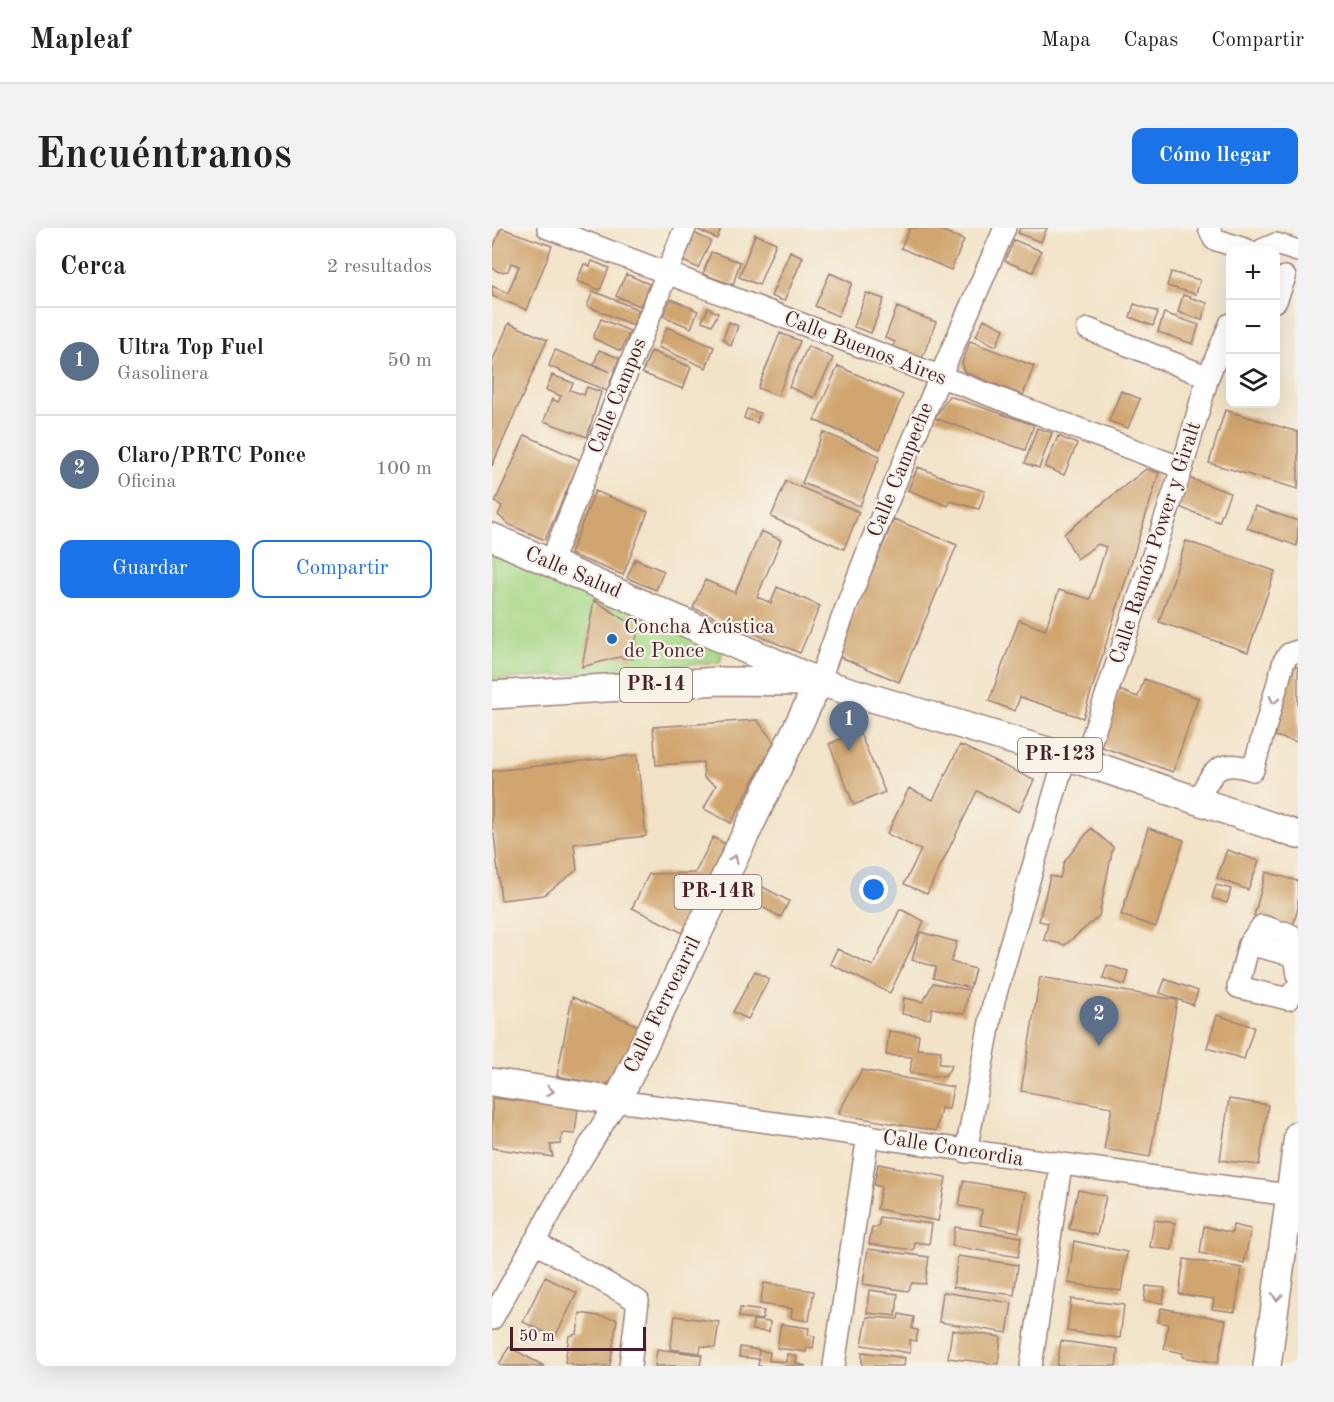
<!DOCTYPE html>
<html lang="es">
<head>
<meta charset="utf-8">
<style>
	:root { --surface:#fff; --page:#f2f2f2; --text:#222; --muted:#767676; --line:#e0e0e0; --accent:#1a73e8 }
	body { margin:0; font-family:"Old Standard TT",serif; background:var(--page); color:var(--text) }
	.controls { position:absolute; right:18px; top:18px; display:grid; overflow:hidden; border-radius:12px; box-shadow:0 6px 24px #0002 }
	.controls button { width:54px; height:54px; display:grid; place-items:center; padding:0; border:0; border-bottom:2px solid var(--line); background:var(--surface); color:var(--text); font:30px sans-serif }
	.scale { position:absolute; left:18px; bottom:15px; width:136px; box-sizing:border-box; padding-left:6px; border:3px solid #4a1f2b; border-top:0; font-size:16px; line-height:21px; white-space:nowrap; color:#4a1f2b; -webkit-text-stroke:4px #f7f3e8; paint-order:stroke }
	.you { position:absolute; left:382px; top:662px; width:21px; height:21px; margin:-15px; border:4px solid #fff; border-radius:50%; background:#1a73e8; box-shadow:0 0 0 9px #1a73e833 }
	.badge { display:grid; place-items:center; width:39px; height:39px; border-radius:50%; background:var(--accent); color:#fff; font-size:20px; font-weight:700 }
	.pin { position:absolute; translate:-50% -50px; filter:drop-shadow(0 2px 3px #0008) }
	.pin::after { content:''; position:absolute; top:32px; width:21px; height:18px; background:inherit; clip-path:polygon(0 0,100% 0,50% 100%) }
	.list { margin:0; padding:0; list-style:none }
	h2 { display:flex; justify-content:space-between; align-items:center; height:78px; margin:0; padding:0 24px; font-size:26px }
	h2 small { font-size:20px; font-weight:400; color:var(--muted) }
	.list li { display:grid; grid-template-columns:39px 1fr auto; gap:18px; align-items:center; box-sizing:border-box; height:108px; padding:0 24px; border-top:2px solid var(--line) }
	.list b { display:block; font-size:22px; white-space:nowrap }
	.list p { margin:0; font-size:20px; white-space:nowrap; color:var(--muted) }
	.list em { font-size:20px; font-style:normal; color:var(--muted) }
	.actions { display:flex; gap:12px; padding:18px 24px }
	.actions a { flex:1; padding:14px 0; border:2px solid var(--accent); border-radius:12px; text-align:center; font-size:21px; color:var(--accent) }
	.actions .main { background:var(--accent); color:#fff }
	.icon { flex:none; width:33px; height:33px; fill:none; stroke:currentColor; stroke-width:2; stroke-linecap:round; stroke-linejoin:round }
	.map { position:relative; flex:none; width:806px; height:1138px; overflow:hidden; border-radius:12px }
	header { display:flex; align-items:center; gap:36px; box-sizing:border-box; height:84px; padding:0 30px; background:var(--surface); border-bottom:2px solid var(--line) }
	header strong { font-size:28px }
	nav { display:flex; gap:33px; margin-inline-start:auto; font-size:21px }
	.intro { display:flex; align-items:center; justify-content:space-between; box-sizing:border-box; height:144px; padding:0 36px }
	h1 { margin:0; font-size:42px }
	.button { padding:15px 27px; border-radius:12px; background:var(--accent); color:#fff; font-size:21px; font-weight:700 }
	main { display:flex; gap:36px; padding:0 36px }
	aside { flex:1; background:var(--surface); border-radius:12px; box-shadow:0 6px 24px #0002 }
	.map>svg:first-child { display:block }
	.green { fill:#a5d786; stroke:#787b58; stroke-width:1.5 }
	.building { fill:#d0a56f }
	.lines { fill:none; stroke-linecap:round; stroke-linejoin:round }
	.minor-casing { stroke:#9e817a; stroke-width:24 }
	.major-casing { stroke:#9e817a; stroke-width:30 }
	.minor { stroke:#fff; stroke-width:21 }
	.major { stroke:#fff; stroke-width:27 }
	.oneway { stroke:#ae9aa0 }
	.poi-dot { fill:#1f6fb2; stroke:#f7f3e8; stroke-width:2 }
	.labels { text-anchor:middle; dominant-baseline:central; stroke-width:4.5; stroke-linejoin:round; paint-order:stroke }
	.shield { fill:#f7f3e8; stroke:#7e5f64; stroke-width:1.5 }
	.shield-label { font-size:20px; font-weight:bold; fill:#4a1f2b }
	.street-label { font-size:21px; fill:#4a1f2b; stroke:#f7f3e8 }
	.poi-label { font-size:21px; fill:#4a1f2b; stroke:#f7f3e8; text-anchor:start }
</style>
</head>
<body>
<header>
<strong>Mapleaf</strong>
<nav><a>Mapa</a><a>Capas</a><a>Compartir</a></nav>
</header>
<div class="intro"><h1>Encuéntranos</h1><a class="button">Cómo llegar</a></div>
<main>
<aside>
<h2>Cerca<small>2 resultados</small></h2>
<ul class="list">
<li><span class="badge" style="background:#5c6f8a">1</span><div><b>Ultra Top Fuel</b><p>Gasolinera</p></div><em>50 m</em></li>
<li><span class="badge" style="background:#5c6f8a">2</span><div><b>Claro/PRTC Ponce</b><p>Oficina</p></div><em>100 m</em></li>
</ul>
<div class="actions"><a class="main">Guardar</a><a>Compartir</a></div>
</aside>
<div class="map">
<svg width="806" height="1138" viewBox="0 0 806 1138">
	<rect width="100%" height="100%" fill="#f7f3e8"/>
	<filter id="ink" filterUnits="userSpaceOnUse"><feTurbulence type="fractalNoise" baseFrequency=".0167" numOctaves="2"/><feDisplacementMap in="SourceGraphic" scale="12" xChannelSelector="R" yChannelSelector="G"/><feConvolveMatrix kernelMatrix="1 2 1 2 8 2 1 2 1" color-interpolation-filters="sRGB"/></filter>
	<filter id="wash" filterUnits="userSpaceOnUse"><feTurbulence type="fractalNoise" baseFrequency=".008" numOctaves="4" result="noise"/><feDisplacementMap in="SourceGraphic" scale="24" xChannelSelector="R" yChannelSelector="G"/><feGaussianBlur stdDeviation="1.35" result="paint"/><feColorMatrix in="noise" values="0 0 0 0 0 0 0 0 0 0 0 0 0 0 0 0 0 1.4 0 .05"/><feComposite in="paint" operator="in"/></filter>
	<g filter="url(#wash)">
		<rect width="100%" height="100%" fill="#f2e3c8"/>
		<path class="green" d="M0,325L231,420L228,434L0,452Z"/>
		<g id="blocks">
			<path class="building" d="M9,0L60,18L35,82L0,68V58L16,65L27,38L19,35L16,43L7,44L0,40V23Z
				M202,0H229L225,11Z
				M418,0H444L472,12L459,42L409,20Z
				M528,0H555L549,14L526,5Z
				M202,5L219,13L206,40L189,32Z
				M263,6L284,15L267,57L247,49Z
				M522,12L549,23L541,44L513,33Z
				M298,23L311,29L292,73L279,68Z
				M219,24L248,34L241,57L211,46Z
				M100,33L117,40L108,62L85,53L92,36L98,38Z
				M679,44L708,52L704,66L675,58Z
				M338,45L360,55L346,88L323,78Z
				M134,46L157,56L148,78L124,68Z
				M101,63L147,82L141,97L95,78Z
				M374,65L392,71L379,105L362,99Z
				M691,67L715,75L710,92L686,84Z
				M179,71L206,83L199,100L171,88Z
				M642,76L666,84L661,98L638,89Z
				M405,79L444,94L429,133L399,121L403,114L393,110Z
				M216,80L226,85L220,97L210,93Z
				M672,85L707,97L701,116L666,104Z
				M109,91L138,103L129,123L101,110Z
				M492,91L512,101L504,118L484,108Z
				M237,94L246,98L239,118L231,111Z
				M17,95L55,112L0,238V134Z
				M175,99L222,119L214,140L166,119Z
				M288,105L308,113L286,168L266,160Z
				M478,113L542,138L531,167L473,144L470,135Z
				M316,118L341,130L322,170L297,159Z
				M63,122L118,144L102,136L107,122L127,130L115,163L57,138Z
				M159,123L199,139L191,161L150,145Z
				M346,138L411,167L388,221L322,192Z
				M60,147L81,155L78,162L92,167L95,159L109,164L95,209L52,193L60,171L66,174L69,168L54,162Z
				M629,163L648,171L636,200L617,193Z
				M457,168L542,197L533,222L443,190Z
				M255,181L268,185L265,195L252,190Z
				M733,182L806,204V261L717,235Z
				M545,200L560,205L547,240L533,235Z
				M331,204L388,228L368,278L310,255Z
				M33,207L88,232L53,312L18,297L6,287L10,278L3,274Z
				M566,208L585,216L572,247L553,239Z
				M426,239L466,255L493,263L487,281L458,273L456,278L416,262Z
				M654,241L667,245L591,490L528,469L523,483L497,473L527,392L553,402L567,362L598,371L614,319L606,316L585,331L572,306Z
				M697,250L738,265L727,294L687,279Z
				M294,253L367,284L352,321L279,289Z
				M103,263L156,284L131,347L78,326Z
				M763,278L806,293L805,318L755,300Z
				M402,291L465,317L407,454L344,427Z
				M269,303L289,312L265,369L279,375L285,359L328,378L308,425L201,380L213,352L243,365Z
				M694,313L783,343L756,424L667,394Z
				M143,331L172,343L164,362L135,350Z
				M102,372L133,392L147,393L141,431L127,429L90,439Z
				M800,437L806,439V514L782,508Z
				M652,451L706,470L681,544L607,518L627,462L646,469Z
				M265,492L282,514L239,595L212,581L224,557L212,550L211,534L164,537L161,499Z
				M367,503L393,564L362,577L337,516Z
				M468,517L542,552L527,584L485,563L435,666L412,656L429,622L395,606L417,560L441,572Z
				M145,527L154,608L82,616L85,642L52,667L9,672L2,606H0V543Z
				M599,600L621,619L607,688L573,717L552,712L556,695L547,693L558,648L568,650L572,634Z
				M656,600L692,612L664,699L629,687Z
				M221,609L237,618L193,706L140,680L157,646L203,645Z
				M735,622L767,633L756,662L725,650Z
				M774,644L806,653V680L801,698L762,688Z
				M724,657L739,661L735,675L720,670Z
				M269,658L297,673L289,689L260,674Z
				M408,681L432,693L398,765L338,736L345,721L381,738Z
				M428,704L465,714L459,734L483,741L478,760L441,750L444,739L420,732Z
				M615,737L637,744L633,757L611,750Z
				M263,743L277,751L256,791L241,784Z
				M548,749L685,772L658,929L612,921L620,879L529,863Z
				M673,751L706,763L701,777L668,765Z
				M441,755L477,762L472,786L440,780L438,791L410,786L412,770L431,774Z
				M80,769L149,799L127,850L112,857L65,848Z
				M725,787L762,799L752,831L715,820Z
				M397,803L427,807L425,821L449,823L447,836L460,837L453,849L418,845L420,829L394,827Z
				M370,842L461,859L457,881L449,880L444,903L346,886Z
				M0,870L86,879L83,906L70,905L69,916L58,917L61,929L0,920Z
				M737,871L776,877L767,937L728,932Z
				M386,936L454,949L446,993L385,981L389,959L382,957Z
				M471,953L534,964L527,1004L488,997L490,982L467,978Z
				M586,962L614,968L605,1007L577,1001Z
				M388,989L440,996L437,1016L423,1014L422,1022L377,1016L380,999H386Z
				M662,992L683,995L680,1022L658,1019Z
				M741,997L759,1001L752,1035L708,1025L712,998L740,1005Z
				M463,999L529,1009L526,1029L460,1018Z
				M582,1013L635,1024L629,1063L576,1055Z
				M376,1021L437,1029L433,1056L420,1055L416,1063L371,1056Z
				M466,1028L526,1037L522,1067L461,1059Z
				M692,1031L750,1040L743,1084L720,1081L722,1071L687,1066Z
				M53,1049L85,1065L63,1109L31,1094Z
				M272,1055L322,1063L317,1093L299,1090L300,1081L268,1076Z
				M654,1058L673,1060L671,1075L652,1073Z
				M377,1062L406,1066L404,1088L375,1085Z
				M451,1064L520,1075L515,1105L447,1094Z
				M579,1071L632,1077L628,1110L575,1103Z
				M248,1080L272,1083L270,1092L247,1089Z
				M669,1080L734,1092L726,1135L691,1129V1125L672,1121L676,1096L666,1094Z
				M88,1085L125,1091L118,1138H86L73,1134L77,1108L85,1106Z
				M407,1086L422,1089L420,1101L426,1102L424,1113L418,1112V1125L370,1117L375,1089L406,1091Z
				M183,1088L227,1094L223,1120L209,1118L208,1125L178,1121Z
				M261,1092L278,1094L277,1104L260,1102Z
				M289,1096L317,1100L316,1107L323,1108L321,1120L315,1119L314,1124L285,1120Z
				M460,1102L509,1109L506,1136L456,1130Z
				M569,1113L626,1121L624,1138H565Z
				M17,1119L52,1138H6Z
				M248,1119L267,1122L266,1129L267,1123L278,1124L277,1133H279L294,1134L295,1126L305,1128L304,1135L314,1138H266L267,1131L247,1129Z
				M165,1121L210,1127L208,1138H163Z
				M370,1124L413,1130L412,1138H370Z"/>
		</g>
	</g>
	<g filter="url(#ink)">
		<use href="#blocks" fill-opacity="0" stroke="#9e817a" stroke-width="1.5"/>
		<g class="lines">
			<defs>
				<path id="minor" d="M56,0L690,240
					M717,0L722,11L755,22
					M770,22L784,16L806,23
					M784,73L793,49
					M596,101L716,149
					M58,336L193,0
					M327,454C381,300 447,150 513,0
					M592,534L690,240L716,149L738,96
					M706,573C720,543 726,530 761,542L792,433L797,426L806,423
					M792,704L799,707L803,728
					M757,716L770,698L783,702
					M806,747L803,728L757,716L746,759L796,771L806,758
					M474,924L502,772L573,529
					M42,1014L146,1073L138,1138
					M0,1091L80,946L125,873C349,903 573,938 798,967
					M342,1138L376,907
					M539,1138L569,937"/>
				<path id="major" d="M0,309L327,454L592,534L806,607
					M0,467L227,453L317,454
					M0,854L125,873L327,454
					M775,1138L806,907"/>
			</defs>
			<use href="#minor" class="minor-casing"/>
			<use href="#major" class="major-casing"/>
			<use href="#minor" class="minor"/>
			<use href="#major" class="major"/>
		</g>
		<defs><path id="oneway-chevron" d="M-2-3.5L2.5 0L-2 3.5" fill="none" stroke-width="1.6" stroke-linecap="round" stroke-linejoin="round" transform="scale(1.5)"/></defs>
		<g class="oneway">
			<use href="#oneway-chevron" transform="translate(782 472) rotate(105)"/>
			<use href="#oneway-chevron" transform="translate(242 631) rotate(-64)"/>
			<use href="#oneway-chevron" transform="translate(58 863) rotate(9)"/>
			<use href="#oneway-chevron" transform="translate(785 1069) rotate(98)"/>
		</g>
	</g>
	<circle class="poi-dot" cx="120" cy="411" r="6"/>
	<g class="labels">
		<g class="shield">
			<rect x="128" y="440" width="72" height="34" rx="4.5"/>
			<rect x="526" y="510" width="84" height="34" rx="4.5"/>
			<rect x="182.5" y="647" width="87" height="34" rx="4.5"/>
		</g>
		<g class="shield-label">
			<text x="164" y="457">PR-14</text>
			<text x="568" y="527">PR-123</text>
			<text x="226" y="664">PR-14R</text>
		</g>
		<g class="street-label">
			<text transform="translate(373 121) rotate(21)">Calle Buenos Aires</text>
			<text transform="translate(126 168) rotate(-68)">Calle Campos</text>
			<text transform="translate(409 242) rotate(-68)">Calle Campeche</text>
			<text transform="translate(664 315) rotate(-72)">Calle Ramón Power y Giralt</text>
			<text transform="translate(81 345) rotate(23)">Calle Salud</text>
			<text transform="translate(171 777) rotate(-64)">Calle Ferrocarril</text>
			<text transform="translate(461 921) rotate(9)">Calle Concordia</text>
		</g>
		<g class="poi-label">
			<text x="132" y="399">Concha Acústica<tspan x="132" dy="24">de Ponce</tspan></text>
		</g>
	</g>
</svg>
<div class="controls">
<button>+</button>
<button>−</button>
<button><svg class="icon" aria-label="layers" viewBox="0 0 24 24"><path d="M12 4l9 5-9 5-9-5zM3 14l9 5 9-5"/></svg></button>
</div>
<div class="scale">50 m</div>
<div class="you"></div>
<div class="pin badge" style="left:357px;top:523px;background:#5c6f8a">1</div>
<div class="pin badge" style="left:607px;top:818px;background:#5c6f8a">2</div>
</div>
</main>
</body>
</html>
